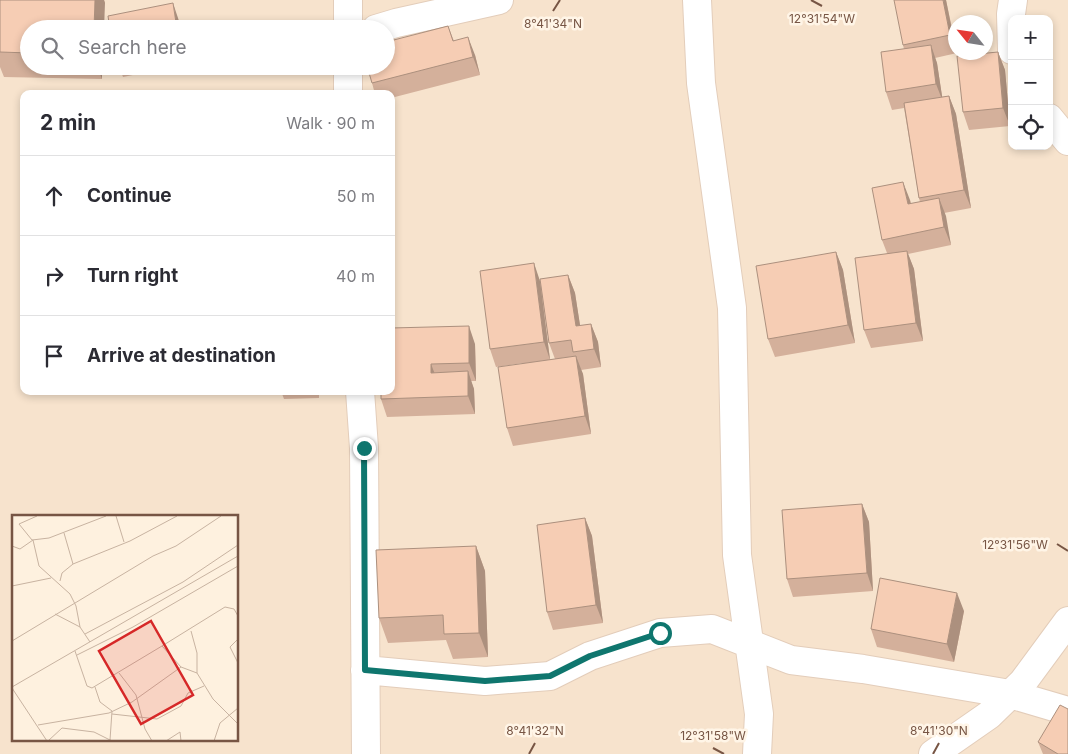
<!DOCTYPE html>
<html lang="en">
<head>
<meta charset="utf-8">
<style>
	:root { --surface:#fff; --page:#f7f7f7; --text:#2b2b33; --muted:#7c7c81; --line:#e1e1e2 }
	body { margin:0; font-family:Inter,sans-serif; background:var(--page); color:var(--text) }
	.controls { position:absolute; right:15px; top:15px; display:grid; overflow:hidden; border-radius:10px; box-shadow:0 2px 8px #0003 }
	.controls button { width:45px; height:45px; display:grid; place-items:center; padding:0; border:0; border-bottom:1px solid var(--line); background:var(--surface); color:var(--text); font:25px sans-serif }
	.compass { position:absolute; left:948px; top:15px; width:45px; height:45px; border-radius:50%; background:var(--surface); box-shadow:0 2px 8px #0003; rotate:300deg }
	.stop { position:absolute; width:15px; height:15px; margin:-11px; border:4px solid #0f766e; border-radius:50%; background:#fff }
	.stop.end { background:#0f766e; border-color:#fff; box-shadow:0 1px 5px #0008 }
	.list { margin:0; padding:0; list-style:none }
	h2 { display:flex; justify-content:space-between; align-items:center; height:65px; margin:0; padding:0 20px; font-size:21px }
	h2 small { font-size:16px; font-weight:400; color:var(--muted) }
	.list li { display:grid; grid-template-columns:32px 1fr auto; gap:15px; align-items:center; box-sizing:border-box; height:80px; padding:0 20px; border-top:1px solid var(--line) }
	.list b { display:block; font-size:19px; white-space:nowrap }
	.list em { font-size:16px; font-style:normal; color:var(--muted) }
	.icon { flex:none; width:28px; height:28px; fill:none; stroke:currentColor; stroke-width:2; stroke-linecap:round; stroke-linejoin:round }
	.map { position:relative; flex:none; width:1068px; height:754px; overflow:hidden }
	.search { position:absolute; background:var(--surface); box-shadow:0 2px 8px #0003; left:20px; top:20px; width:375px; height:55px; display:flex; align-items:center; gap:12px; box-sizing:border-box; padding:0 18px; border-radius:28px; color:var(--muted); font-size:19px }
	.panel { position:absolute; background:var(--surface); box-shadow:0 2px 8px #0003; left:20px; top:90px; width:375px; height:305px; border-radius:10px }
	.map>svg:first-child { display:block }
	.residential { fill:#f7e3cd; fill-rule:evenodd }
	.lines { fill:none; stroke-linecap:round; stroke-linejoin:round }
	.street-casing { stroke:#e3cdba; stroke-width:30 }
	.street { stroke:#fff; stroke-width:28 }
	.wall { fill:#d4b09b; fill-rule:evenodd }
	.shaded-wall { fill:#ac907e }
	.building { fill:#f6cdb4; stroke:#ac907e }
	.route { stroke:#0f766e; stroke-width:6 }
	.ticks { fill:none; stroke:#754; stroke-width:2 }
	.inset-road { fill:none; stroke:#c8b3a1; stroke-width:1 }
	.view { fill:#d62828; fill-opacity:0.15; stroke:#d62828; stroke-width:2.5 }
	.inset-edge { fill:none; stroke:#754; stroke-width:2.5 }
	.ticks-label { font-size:12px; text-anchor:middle; fill:#754; stroke:#fff5e7; stroke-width:5; stroke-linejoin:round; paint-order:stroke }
</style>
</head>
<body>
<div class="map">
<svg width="1068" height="754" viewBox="0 0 1068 754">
	<rect width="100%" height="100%" fill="#fef1df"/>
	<path class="residential" d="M0,0H1068V754H0ZM1012,19H1049V146H1012ZM956,22H986V52H956ZM29,29H386V66H29ZM24,94H391V391H24ZM14,516H238V740H14Z"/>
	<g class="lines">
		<defs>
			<path id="street" d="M697,0L701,83L732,308L737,555L759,714L757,754
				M348,29V0
				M376,29L396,23L499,0
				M1012,50L1011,14L1013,0
				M348,66V94
				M1049,118L1068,141
				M360,391L364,448L366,754
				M365,670L485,681L550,676L590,656L660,633L712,629L791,660L863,669L1010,694L1068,711
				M933,754L989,715L1023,682L1068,621"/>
		</defs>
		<use href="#street" class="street-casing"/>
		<use href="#street" class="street"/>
	</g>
	<path class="wall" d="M0,0H104L105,3L29,29V66H102V79L4,77L0,67Z
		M946,0L956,47V52L957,53L935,58L937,63L942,97L949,96L956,114L971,208L944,213L951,245L908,254L914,269L923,341L871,348L864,330L887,253L882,240L910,200L911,204L920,202L919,198L904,108L892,110L886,92L904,49L903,45Z
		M448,26L454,41L475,55L480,75L391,98V94H375L372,83Z
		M998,52L1005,70L1010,126L969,130L963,112Z
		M119,66H177L123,77Z
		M836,252L843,270L855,343L775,357L768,339Z
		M568,275L575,293L580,326L591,324L598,342L601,367L581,370L583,374L591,434L513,446L507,428L523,363L496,367L490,349L540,281ZM541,289L549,343L555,359H550Z
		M391,328L475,344L476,381H471L474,389L475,414L387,417L381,399Z
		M281,391H319V398L284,399Z
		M862,504L869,522L873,591L793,597L787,579Z
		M585,518L592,536L603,623L553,630L547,612Z
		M476,546L485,571L488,657L453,659L446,640L388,643L379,618Z
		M964,611L954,662L877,647L871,629Z
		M1038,742L1068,754H1043Z"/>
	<path class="shaded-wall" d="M95,0H104L105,3L104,29H94Z
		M943,0H946L956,50L950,35Z
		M173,3L179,21L180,29H177Z
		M468,37L475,55L480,75L473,57Z
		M931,45L937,63L943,102L936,84Z
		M998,52L1005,70L1010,126L1003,108Z
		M97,66H102V79Z
		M949,96L956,114L971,208L964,190Z
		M903,182L910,200L914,222L908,204Z
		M939,198L946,216L951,245L944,227Z
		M907,251L914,269L923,341L916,323Z
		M836,252L843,270L855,343L848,325Z
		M534,263L540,281L550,360L544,342Z
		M568,275L575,293L583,344L576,326Z
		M591,324L598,342L601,367L594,349Z
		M469,326L475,344L476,381L469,363Z
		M576,356L583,374L591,434L585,416Z
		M431,364L438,382L431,373Z
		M468,371L474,389L475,414L468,396Z
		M862,504L869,522L873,591L867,573Z
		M585,518L592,536L603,623L596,605Z
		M476,546L485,571L488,657L479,633Z
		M957,593L964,611L954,662L947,644Z"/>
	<path class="building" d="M0,0H95L94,29H29V53L0,52Z
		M894,0H943L950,35L903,45Z
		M173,3L177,29H110L108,16Z
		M448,26L453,41L468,37L473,57L372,83L367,66H386V42Z
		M931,45L936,84L886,92L881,52Z
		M998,52L1003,108L963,112L957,56Z
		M949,96L964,190L919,198L904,103Z
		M903,182L908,204L939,198L944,227L882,240L872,188Z
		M907,251L916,323L864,330L855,258Z
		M836,252L848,325L768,339L756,266Z
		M534,263L544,342L490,349L480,271Z
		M568,275L576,326L591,324L594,349L573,352L571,340L549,343L540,279Z
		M469,326V363L431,364V373L468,371V396L381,399V391H391V328Z
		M576,356L585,416L507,428L498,367Z
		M862,504L867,573L787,579L782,510Z
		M585,518L596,605L547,612L537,525Z
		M476,546L479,633L444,634L443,615L379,618L376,550Z
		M880,578L957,593L947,644L871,629Z
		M1060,705L1068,709V754H1058L1038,742Z"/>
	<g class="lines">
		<path class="route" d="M364,448L365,670L485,681L550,676L590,656L660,633"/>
	</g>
	<path class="ticks" d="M811,0L822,6M553,11L560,0M1057,544L1068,551M713,748L724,754M529,754L535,743M933,754L939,743"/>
	<g transform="translate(12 515)">
		<rect width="226" height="226" fill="#fef1df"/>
		<path class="inset-road" d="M25,1L7,9L20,25L37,23L94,1M104,1L112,27M52,18L61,49L118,26L165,1M0,31L8,34L21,25L27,51L58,79L64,91L68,112L78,127M48,66L50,58L61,49M0,71L39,63M43,99L68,112M179,116L185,138V158M73,119L171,67L226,30M226,124L218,132L226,148M0,126L141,41L164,31L209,1M150,131L213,92L222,94L226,101M63,136L75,171L80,173L150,131L169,152L185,158L201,184L226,209M65,140L121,112L226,51M107,158L124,180L133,214L140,226M0,172L226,41M83,172L88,187L100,196L98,225M0,173L35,226M100,199L145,204L169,191L176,178L192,171M26,210L97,198L120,187L169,152M36,226L50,213L82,217L100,226M154,226L168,217L169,226M202,226L208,208L226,193"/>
		<path class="view" d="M139,106L181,180L129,209L87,136Z"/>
		<rect width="226" height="226" class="inset-edge"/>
	</g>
	<g class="ticks-label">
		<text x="822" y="23">12°31'54"W</text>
		<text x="553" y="28">8°41'34"N</text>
		<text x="1015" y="549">12°31'56"W</text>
		<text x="535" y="735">8°41'32"N</text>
		<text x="939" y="735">8°41'30"N</text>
		<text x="713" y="740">12°31'58"W</text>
	</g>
</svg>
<div class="controls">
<button>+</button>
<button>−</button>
<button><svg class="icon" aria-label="locate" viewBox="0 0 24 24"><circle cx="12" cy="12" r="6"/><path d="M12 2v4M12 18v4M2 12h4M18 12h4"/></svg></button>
</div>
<svg class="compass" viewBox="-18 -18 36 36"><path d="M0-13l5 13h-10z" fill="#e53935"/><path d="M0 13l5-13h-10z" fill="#7c7c81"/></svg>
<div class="stop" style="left:660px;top:633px"></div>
<div class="stop end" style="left:364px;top:448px"></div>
<div class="search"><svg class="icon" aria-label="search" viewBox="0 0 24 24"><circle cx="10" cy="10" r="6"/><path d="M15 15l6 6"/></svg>Search here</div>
<section class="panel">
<h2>2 min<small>Walk · 90 m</small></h2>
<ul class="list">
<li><svg class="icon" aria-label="ahead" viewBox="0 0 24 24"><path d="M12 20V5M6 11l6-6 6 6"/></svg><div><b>Continue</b></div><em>50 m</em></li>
<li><svg class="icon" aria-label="right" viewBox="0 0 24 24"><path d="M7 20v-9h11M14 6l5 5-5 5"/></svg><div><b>Turn right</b></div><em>40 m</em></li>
<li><svg class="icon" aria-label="arrive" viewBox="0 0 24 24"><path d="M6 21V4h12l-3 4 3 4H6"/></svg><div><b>Arrive at destination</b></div></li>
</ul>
</section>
</div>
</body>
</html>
